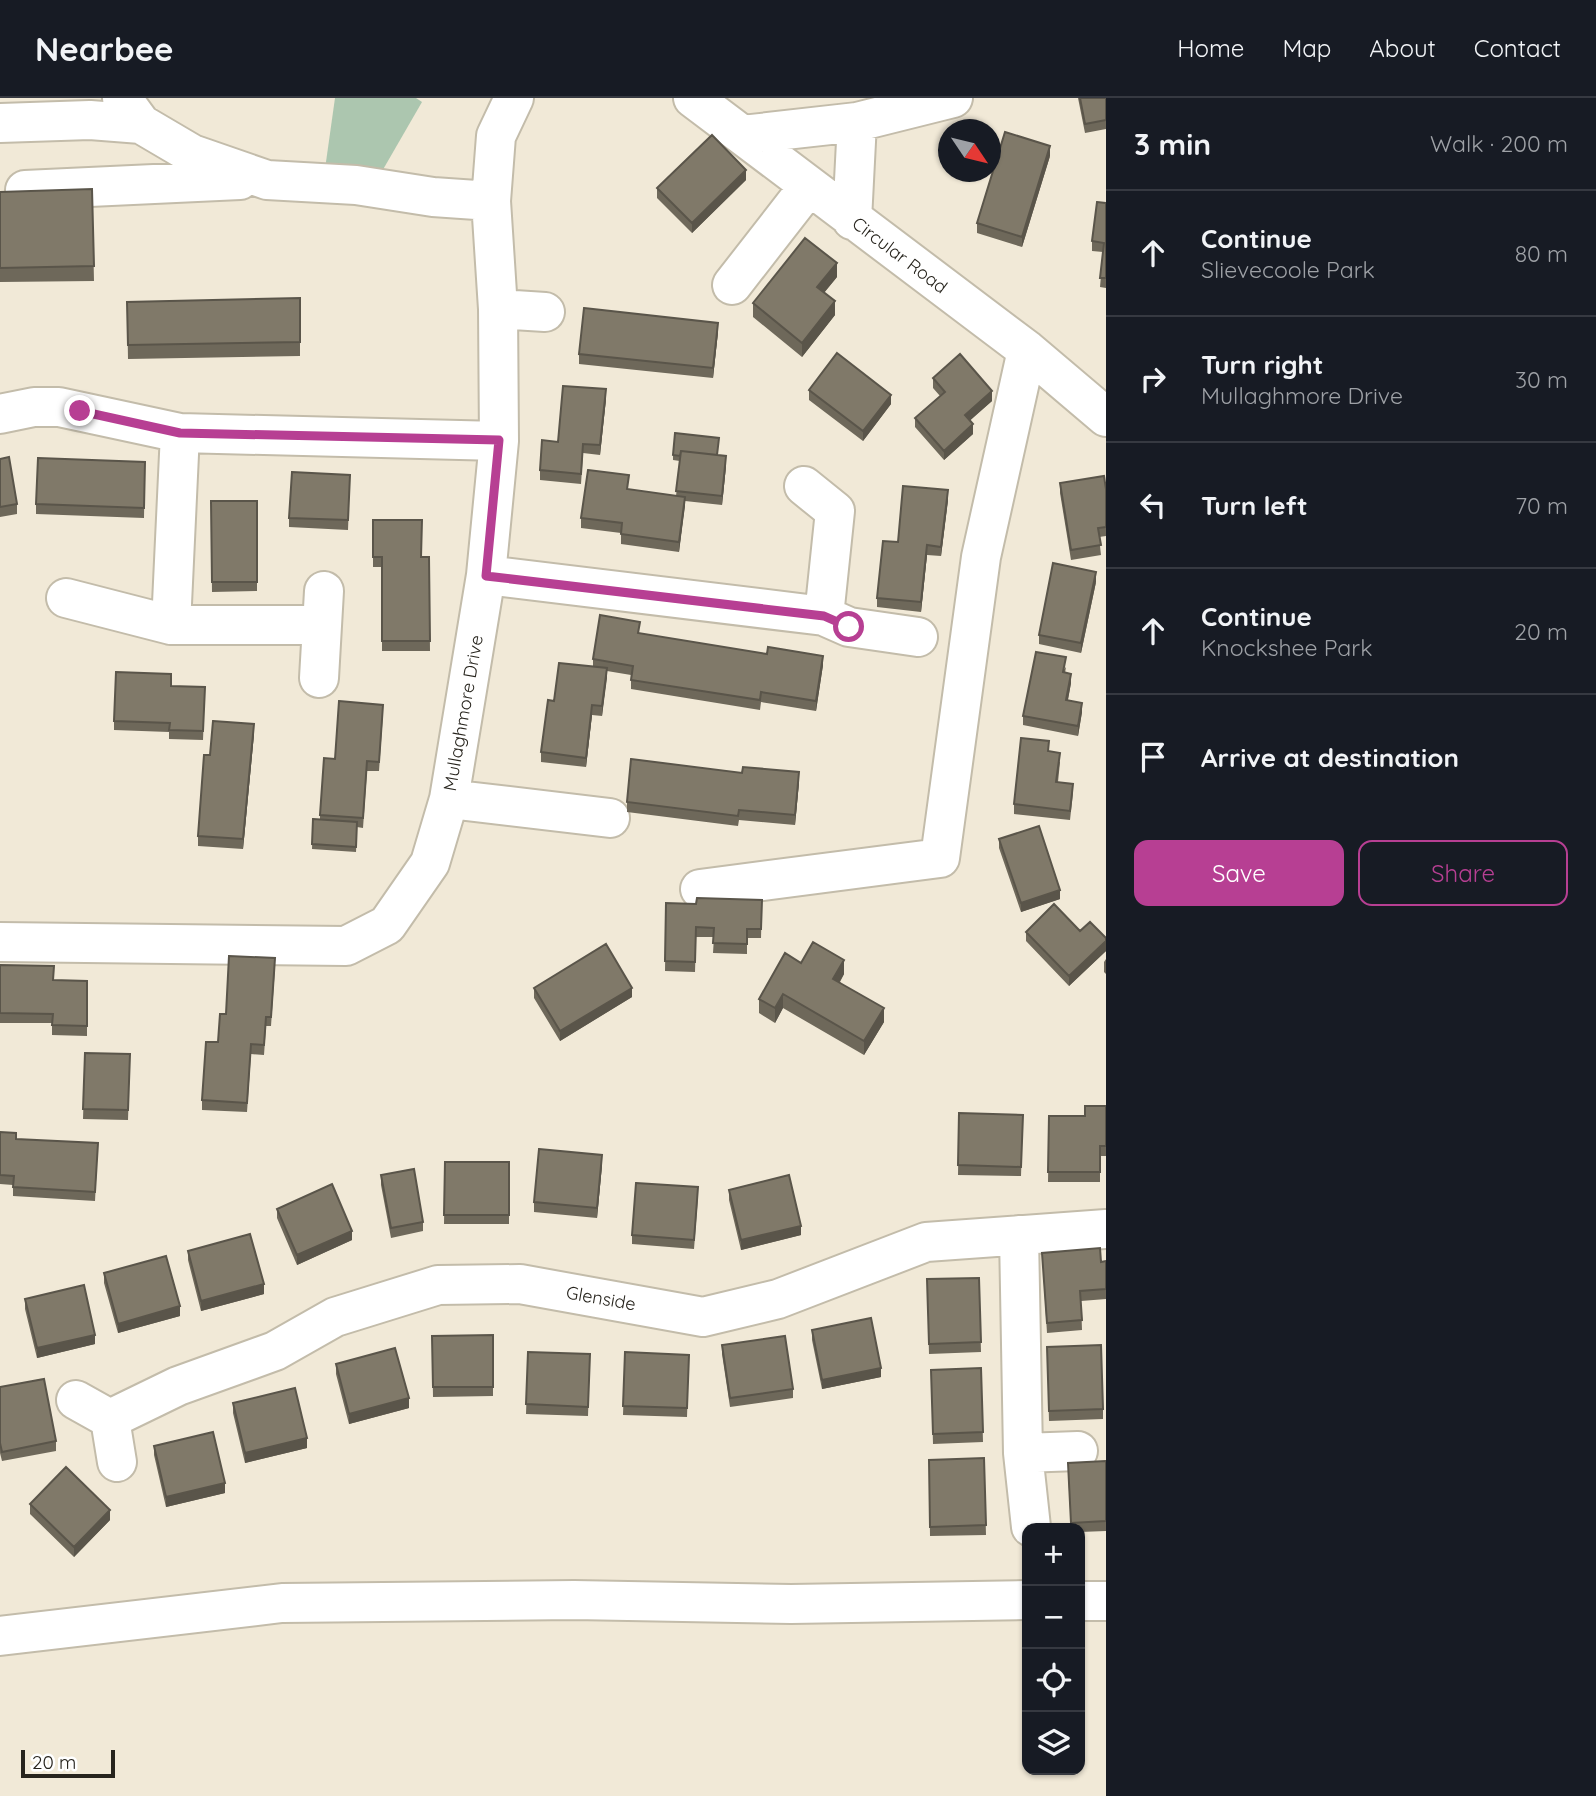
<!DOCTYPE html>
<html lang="en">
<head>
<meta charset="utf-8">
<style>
	:root { --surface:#171b24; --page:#20242c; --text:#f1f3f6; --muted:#9ea1a6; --line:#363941; --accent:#b73f93 }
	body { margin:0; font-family:Quicksand,sans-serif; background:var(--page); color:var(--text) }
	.controls { position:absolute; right:21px; bottom:21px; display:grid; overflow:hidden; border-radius:14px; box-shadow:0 2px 5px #0004 }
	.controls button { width:63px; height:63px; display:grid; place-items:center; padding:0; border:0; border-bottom:2px solid var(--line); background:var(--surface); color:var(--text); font:35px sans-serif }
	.compass { position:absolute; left:938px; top:21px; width:63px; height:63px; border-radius:50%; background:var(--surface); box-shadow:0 2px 5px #0004; rotate:125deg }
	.scale { position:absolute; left:21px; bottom:18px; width:94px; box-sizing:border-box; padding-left:7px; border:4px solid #27241d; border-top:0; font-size:19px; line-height:24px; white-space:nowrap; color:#27241d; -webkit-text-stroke:5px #fff; paint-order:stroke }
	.stop { position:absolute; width:21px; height:21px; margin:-16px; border:5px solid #b73f93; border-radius:50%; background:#fff }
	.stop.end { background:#b73f93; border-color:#fff; box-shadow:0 2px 7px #0008 }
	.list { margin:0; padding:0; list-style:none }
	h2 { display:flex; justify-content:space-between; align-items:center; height:91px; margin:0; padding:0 28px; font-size:30px }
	h2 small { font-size:23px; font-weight:400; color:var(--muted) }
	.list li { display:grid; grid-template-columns:46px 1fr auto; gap:21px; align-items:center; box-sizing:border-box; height:126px; padding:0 28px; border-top:2px solid var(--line) }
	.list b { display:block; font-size:26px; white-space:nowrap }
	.list p { margin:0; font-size:23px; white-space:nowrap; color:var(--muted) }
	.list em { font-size:23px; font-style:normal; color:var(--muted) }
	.actions { display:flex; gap:14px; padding:21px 28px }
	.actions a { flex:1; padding:16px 0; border:2px solid var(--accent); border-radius:14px; text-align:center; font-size:24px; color:var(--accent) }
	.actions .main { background:var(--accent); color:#fff }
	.icon { flex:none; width:38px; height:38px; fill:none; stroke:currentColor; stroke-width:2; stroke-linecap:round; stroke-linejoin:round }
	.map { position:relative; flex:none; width:1106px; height:1698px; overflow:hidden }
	header { display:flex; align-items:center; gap:42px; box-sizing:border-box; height:98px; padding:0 35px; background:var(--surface); border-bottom:2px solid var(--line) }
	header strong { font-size:33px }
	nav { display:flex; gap:38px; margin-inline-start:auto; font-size:24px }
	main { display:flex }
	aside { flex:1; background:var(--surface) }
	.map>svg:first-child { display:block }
	.green { fill:#acc6af }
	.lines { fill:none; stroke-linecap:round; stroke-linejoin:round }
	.minor-casing { stroke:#c3bcaa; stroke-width:42 }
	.minor { stroke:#fff; stroke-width:38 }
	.wall { fill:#6e685a }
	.shaded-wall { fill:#5a554a }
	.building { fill:#807969; stroke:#5a554a; stroke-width:2 }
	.route { stroke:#b73f93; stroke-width:9 }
	.labels { text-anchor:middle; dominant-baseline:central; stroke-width:7; stroke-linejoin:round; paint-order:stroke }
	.street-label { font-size:18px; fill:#27241d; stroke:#fff }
</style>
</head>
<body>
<header>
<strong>Nearbee</strong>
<nav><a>Home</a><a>Map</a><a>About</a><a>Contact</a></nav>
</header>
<main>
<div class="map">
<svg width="1106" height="1698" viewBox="0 0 1106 1698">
	<rect width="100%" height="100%" fill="#f1e9d7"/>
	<path class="green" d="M335,0H416L422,4L381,75L325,71Z"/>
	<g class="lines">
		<defs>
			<path id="minor" d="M122,0L141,26L192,56L267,82L356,87L433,99L491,103
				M693,0L1027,252L1106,319
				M0,25L90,22L141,26
				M742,37L857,24L953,0
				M25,92L240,82
				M852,122L857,24
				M732,187L809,88
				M498,211L545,214
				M0,316L34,309H59L180,335L499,343
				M804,388L835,413L824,518
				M486,477L824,518L849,529L918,539
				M66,500L171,527H321
				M171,527L180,335
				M319,580L324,493
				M449,701L610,720
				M700,791L940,760L981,459L1027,252
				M0,844L346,848L387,827L430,765L449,701L486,477L499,343L498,211L491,103L496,38L514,0
				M1019,1137L1023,1355L1031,1429
				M76,1302L110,1321L178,1288L275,1253L335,1219L438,1187L520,1186L703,1219L778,1201L926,1144L1106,1131
				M110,1321L117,1364
				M1023,1355L1078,1353
				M1080,1503H1106
				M0,1538L282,1505L574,1502L791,1506L1027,1502"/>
		</defs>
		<use href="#minor" class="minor-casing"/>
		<use href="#minor" class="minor"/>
	</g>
	<path class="wall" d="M1078,0H1106V31L1085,35Z
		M1050,58L1022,149L977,135V125Z
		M746,82L692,135L657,100V90Z
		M92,91L94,183L0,184V94Z
		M1106,105V190L1100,189L1103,154L1092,153V143Z
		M837,179L824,195L835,217L802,259L753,219V205Z
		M300,200V258L128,261L127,204Z
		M718,234L713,280L579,266V256Z
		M933,280L992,303L970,322L973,336L944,362L915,329V320L940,298L933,290Z
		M809,292L891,306L863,343L809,302Z
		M606,301L600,357L583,355L581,386L540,382V372L558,344Z
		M673,357H718L726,368L722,407L685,403L679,454L621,446V435L581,430V420L628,391L676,398L680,363L673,362Z
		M0,361L17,406V416L0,419Z
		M145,364L144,420L36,416V406Z
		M350,377L348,432L289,429V420Z
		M1060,385L1106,391V438L1099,439L1101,457L1071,462L1060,395Z
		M948,402L941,458L927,457L921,514L877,509V500L898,444Z
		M211,403H257V493L212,494Z
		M373,422L421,459H429L430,553H382V469H373Z
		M1096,484L1081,555L1039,546V537Z
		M640,536L823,567L816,613L761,604L760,612L631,591V577L607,573L602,618L592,617L586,669L541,664V654L554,603L593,569V561Z
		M1066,569L1065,575L1071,585L1068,602L1082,614L1078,638L1023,627V618Z
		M171,588L205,589L203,642L169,641V634L114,632V623Z
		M383,616L379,673H367L363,730L357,729L356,754L312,751L313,721L320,722V717Z
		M254,636L243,751L198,748V738L210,657Z
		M1049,653L1060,664L1058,684L1073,695L1070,722L1014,716V706Z
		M799,684L795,727L739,722L738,728L627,714V704Z
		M999,741L1060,801L1021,814L999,750Z
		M762,802L761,840H747V856L713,855L714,839H696L695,874L665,873L666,805L696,806Z
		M1080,833L1106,840V853L1069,888L1026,843V834Z
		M1106,861V876L1104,874V864Z
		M801,865L844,876L840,884L884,924L864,957L783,910L775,925L759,915V901Z
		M0,867L53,882L87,883V938L52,937V925H0Z
		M275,870L271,928H266L264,957L251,956L247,1014L202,1012V1002L226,916Z
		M534,890L632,899L560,943L534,900Z
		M85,955L130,956L128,1022L83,1021Z
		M1106,1008V1058H1100V1084H1048L1049,1018H1085Z
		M959,1015L1023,1017L1021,1078L958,1077Z
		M0,1034L16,1041L98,1045L95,1103L13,1098V1087L0,1086Z
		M445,1064H509V1126H444Z
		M602,1067L597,1120L534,1114V1104Z
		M381,1077L423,1124V1133L391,1140L381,1087Z
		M729,1092L801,1137L741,1152L729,1102Z
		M698,1099L694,1151L632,1146V1137Z
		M277,1111L352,1142L297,1167L277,1120Z
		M188,1153L264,1196L201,1213L188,1162Z
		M1042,1155L1101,1164L1106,1163V1201L1081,1203L1082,1232L1047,1235Z
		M104,1175L180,1218L118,1235L104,1185Z
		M979,1180L981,1254L929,1256L927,1181Z
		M25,1201L95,1246L37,1260L25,1211Z
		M812,1232L881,1279L822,1291L812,1242Z
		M493,1237V1298L433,1299L432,1238Z
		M722,1247L793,1291V1300L730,1309L722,1256Z
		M1047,1249L1103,1311V1321L1049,1323Z
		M528,1254L590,1256L588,1318L526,1316Z
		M625,1254L689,1257L687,1319L623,1317Z
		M336,1266L409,1310L349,1326L336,1276Z
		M981,1270L983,1344L933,1346L931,1272Z
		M0,1289L56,1343V1353L2,1363L0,1355Z
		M233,1305L307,1350L245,1365L233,1315Z
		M154,1348L225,1395L166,1409L154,1357Z
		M984,1360L986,1437L930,1438L929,1362Z
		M1106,1363V1433L1080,1434V1430H1071L1068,1375Z
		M30,1406L110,1422L74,1459L30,1416Z"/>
	<path class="shaded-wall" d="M1050,48V58L1022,149V139Z
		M746,72V82L692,135V125Z
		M837,165V179L817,203V189Z
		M835,203V217L802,259V245Z
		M718,225V234L713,280V270Z
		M606,291V301L600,357V347Z
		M992,293V303L965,327V317Z
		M891,297V306L863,343V333Z
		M973,326V336L944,362V353Z
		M726,358V368L722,407V398Z
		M948,392V402L941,458V449Z
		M685,399V408L679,454V444Z
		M927,447V457L921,514V504Z
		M1096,474V484L1081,555V545Z
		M823,558V567L816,613V603Z
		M607,570V580L602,618V608Z
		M1071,576V585L1066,611V602Z
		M1082,605V614L1078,638V628Z
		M592,607V617L586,669V660Z
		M254,626V636L243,751V741Z
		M799,674V684L795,727V717Z
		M1060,792V801L1021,814V805Z
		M1106,843V853L1069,888V878Z
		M844,862V876L833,895V881Z
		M632,890V899L560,943V933Z
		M783,896V910L775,925V910Z
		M884,910V924L864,957V943Z
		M602,1057V1067L597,1120V1110Z
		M801,1128V1137L741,1152V1142Z
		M352,1133V1142L297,1167V1157Z
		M264,1186V1196L201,1213V1203Z
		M180,1208V1218L118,1235V1226Z
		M95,1237V1246L37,1260V1250Z
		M881,1270V1279L822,1291V1282Z
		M409,1300V1310L349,1326V1316Z
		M307,1340V1350L245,1365V1355Z
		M225,1385V1395L166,1409V1399Z
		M110,1412V1422L74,1459V1449Z"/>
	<path class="building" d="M1080,0H1106V22L1085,26Z
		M1005,34L1050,48L1022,139L977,125Z
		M712,37L746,72L692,125L657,90Z
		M92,91L94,168L0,170V94Z
		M1097,104L1106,105V180H1100L1104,145L1092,143Z
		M805,140L837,165L817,189L835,203L802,245L753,205Z
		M300,200V244L128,247L127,204Z
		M584,210L718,225L713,270L579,256Z
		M837,255L891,297L863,333L809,292Z
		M960,256L992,293L965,317L973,326L944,353L915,320L945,294L933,280Z
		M563,288L606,291L600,347L583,346L581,376L540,372L542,342L558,344Z
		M675,335L719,340L717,357L681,353L680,358L673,357Z
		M681,353L726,358L722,398L676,393Z
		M9,359L17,406L0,409V361Z
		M38,360L145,364L144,410L36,406Z
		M588,372L629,377L627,391L685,399L679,444L621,436L622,425L581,420Z
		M292,374L350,377L348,422L289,420Z
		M1104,378L1106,391V429L1098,430L1101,447L1071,452L1060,385Z
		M903,388L948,392L941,449L927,447L921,504L877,500L883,443L898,444Z
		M211,403H257V484H212Z
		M373,422H422L421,459H429L430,543H382V459H373Z
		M1053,465L1096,474L1081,545L1039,537Z
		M600,517L640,524L638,535L767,556L768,549L823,558L816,603L761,594L760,602L631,582L633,568L593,561Z
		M1036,554L1066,559L1063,574L1071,576L1066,602L1082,605L1078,628L1023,618Z
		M559,565L607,570L602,608L592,607L586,660L541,654L548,602L554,603Z
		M116,574L171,576V588L205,589L203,633L169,632L170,625L114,623Z
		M339,603L383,607L379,664L367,663L363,720L320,717L324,660L335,661Z
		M213,623L254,626L243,741L198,738L204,657H210Z
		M1021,640L1049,643L1048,653L1060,655L1056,684L1073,686L1070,713L1014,706Z
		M631,661L742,675L743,669L799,674L795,717L739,712L738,718L627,704Z
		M313,721L357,724L356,749L312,746Z
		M1039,728L1060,792L1021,805L999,741Z
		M697,800L762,802L761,831H747V846L713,845L714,830L696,829L695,864L665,863L666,805L696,806Z
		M1054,806L1080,833L1090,824L1106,840V843L1069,878L1026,834Z
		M813,844L844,862L833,881L884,910L864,943L783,896L775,910L759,901L785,855L801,865Z
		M606,846L632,890L560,933L534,890Z
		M229,858L275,860L271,919H266L264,947L251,946L247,1005L202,1002L206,944H218L220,916H226Z
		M0,867L54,868L53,882L87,883V928L52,927L53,916L0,915Z
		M85,955L130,956L128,1012L83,1011Z
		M1085,1008H1106V1048H1100V1074H1048L1049,1018H1085Z
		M959,1015L1023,1017L1021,1069L958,1067Z
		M0,1034L16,1035V1041L98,1045L95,1094L13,1089L14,1078L0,1077Z
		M539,1051L602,1057L597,1110L534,1104Z
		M445,1064H509V1117H444Z
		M414,1071L423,1124L391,1130L381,1077Z
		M789,1077L801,1128L741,1142L729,1092Z
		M636,1085L698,1089L694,1142L632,1137Z
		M332,1086L352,1133L297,1157L277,1111Z
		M250,1136L264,1186L201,1203L188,1153Z
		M1100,1150L1101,1164L1106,1163V1191L1080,1193L1082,1222L1047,1225L1042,1155Z
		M166,1158L180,1208L118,1226L104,1175Z
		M979,1180L981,1244L929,1246L927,1181Z
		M84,1187L95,1237L37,1250L25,1201Z
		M871,1220L881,1270L822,1282L812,1232Z
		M493,1237V1289H433L432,1238Z
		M785,1238L793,1291L730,1300L722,1247Z
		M1101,1247L1103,1311L1049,1313L1047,1249Z
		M395,1250L409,1300L349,1316L336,1266Z
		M528,1254L590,1256L588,1309L526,1306Z
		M625,1254L689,1257L687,1310L623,1308Z
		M981,1270L983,1334L933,1336L931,1272Z
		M44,1281L56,1343L2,1354L0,1345V1289Z
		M295,1290L307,1340L245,1355L233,1305Z
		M213,1334L225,1385L166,1399L154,1348Z
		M984,1360L986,1427L930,1429L929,1362Z
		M1106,1363V1423L1071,1425L1068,1365Z
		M66,1369L110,1412L74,1449L30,1406Z"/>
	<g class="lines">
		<path class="route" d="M80,313L180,335L499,342L486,478L824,518L849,529"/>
	</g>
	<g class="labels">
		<g class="street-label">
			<text transform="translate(900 157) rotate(37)">Circular Road</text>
			<text transform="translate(463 615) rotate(-80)">Mullaghmore Drive</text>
			<text transform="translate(601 1200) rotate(10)">Glenside</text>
		</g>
	</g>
</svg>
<div class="controls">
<button>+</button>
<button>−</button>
<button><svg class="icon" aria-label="locate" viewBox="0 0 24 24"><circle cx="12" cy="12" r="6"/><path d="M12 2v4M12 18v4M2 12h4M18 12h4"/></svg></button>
<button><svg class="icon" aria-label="layers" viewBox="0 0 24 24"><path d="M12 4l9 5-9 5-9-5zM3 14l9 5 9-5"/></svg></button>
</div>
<svg class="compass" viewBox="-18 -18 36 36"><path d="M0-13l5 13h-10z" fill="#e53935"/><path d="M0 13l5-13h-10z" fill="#9ea1a6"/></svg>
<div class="scale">20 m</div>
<div class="stop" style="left:849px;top:529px"></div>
<div class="stop end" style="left:80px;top:313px"></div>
</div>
<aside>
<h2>3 min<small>Walk · 200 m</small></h2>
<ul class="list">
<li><svg class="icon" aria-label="ahead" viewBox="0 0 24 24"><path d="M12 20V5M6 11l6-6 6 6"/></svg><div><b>Continue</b><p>Slievecoole Park</p></div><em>80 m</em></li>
<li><svg class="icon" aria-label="right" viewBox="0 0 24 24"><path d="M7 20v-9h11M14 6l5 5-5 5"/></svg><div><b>Turn right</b><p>Mullaghmore Drive</p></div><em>30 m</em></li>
<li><svg class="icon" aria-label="left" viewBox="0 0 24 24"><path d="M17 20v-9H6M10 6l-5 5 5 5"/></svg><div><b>Turn left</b></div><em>70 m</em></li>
<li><svg class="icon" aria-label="ahead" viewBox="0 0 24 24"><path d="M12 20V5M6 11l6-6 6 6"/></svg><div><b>Continue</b><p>Knockshee Park</p></div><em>20 m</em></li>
<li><svg class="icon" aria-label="arrive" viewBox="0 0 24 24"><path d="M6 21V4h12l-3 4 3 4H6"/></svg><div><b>Arrive at destination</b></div></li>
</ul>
<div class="actions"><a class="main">Save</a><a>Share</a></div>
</aside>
</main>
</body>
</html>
